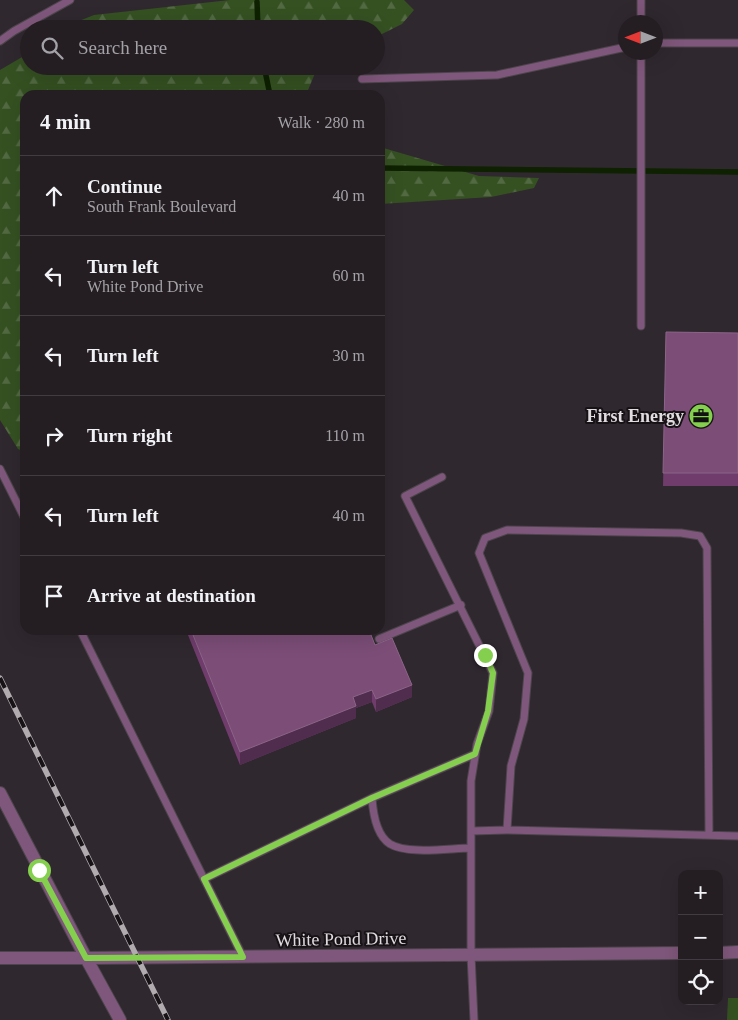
<!DOCTYPE html>
<html lang="en">
<head>
<meta charset="utf-8">
<style>
	:root { --surface:#241e23; --page:#2c272b; --text:#f1f3f6; --muted:#a3a2a6; --line:#413c41 }
	body { margin:0; font-family:Georgia,serif; background:var(--page); color:var(--text) }
	.controls { position:absolute; right:15px; bottom:15px; display:grid; overflow:hidden; border-radius:10px; box-shadow:0 5px 20px #0002 }
	.controls button { width:45px; height:45px; display:grid; place-items:center; padding:0; border:0; border-bottom:1px solid var(--line); background:var(--surface); color:var(--text); font:25px sans-serif }
	.compass { position:absolute; left:618px; top:15px; width:45px; height:45px; border-radius:50%; background:var(--surface); box-shadow:0 5px 20px #0002; rotate:270deg }
	.stop { position:absolute; width:15px; height:15px; margin:-11px; border:4px solid #84cf4d; border-radius:50%; background:#fff }
	.stop.end { background:#84cf4d; border-color:#fff; box-shadow:0 1px 5px #0008 }
	.list { margin:0; padding:0; list-style:none }
	h2 { display:flex; justify-content:space-between; align-items:center; height:65px; margin:0; padding:0 20px; font-size:21px }
	h2 small { font-size:16px; font-weight:400; color:var(--muted) }
	.list li { display:grid; grid-template-columns:32px 1fr auto; gap:15px; align-items:center; box-sizing:border-box; height:80px; padding:0 20px; border-top:1px solid var(--line) }
	.list b { display:block; font-size:19px; white-space:nowrap }
	.list p { margin:0; font-size:16px; white-space:nowrap; color:var(--muted) }
	.list em { font-size:16px; font-style:normal; color:var(--muted) }
	.icon { flex:none; width:28px; height:28px; fill:none; stroke:currentColor; stroke-width:2; stroke-linecap:round; stroke-linejoin:round }
	.map { position:relative; flex:none; width:738px; height:1020px; overflow:hidden }
	.search { position:absolute; background:var(--surface); box-shadow:0 5px 20px #0002; left:20px; top:20px; width:365px; height:55px; display:flex; align-items:center; gap:12px; box-sizing:border-box; padding:0 18px; border-radius:28px; color:var(--muted); font-size:19px }
	.panel { position:absolute; background:var(--surface); box-shadow:0 5px 20px #0002; left:20px; top:90px; width:365px; height:545px; border-radius:15px }
	.map>svg:first-child { display:block }
	.green { fill:#355122 }
	.forest { fill:url(#forest-firs) }
	.lines { fill:none; stroke-linecap:round; stroke-linejoin:round }
	.stream { stroke:#0e2101; stroke-width:5.5 }
	.service-casing { stroke:#4c454b; stroke-width:9 }
	.minor-casing { stroke:#4c454b; stroke-width:14 }
	.tertiary-casing { stroke:#4c454b; stroke-width:14 }
	.service { stroke:#7f577c; stroke-width:7 }
	.minor { stroke:#7f577c; stroke-width:12 }
	.tertiary { stroke:#7f577c; stroke-width:12 }
	.rail-casing { stroke:#b1abb0; stroke-width:5.5 }
	.rail { stroke:#161215; stroke-width:4; stroke-dasharray:11; stroke-linecap:butt }
	.wall { fill:#6f3c6b }
	.shaded-wall { fill:#502d4e }
	.building { fill:#7b4d77; stroke:#8b6488 }
	.route { stroke:#84cf4d; stroke-width:6 }
	.labels { text-anchor:middle; dominant-baseline:central; stroke-width:4; stroke-linejoin:round; paint-order:stroke }
	.poi-label { font-size:18px; font-weight:bold; fill:#e1dce0; stroke:#161215; text-anchor:end }
	.street-label { font-size:18px; fill:#e1dce0; stroke:#161215 }
</style>
</head>
<body>
<div class="map">
<svg width="738" height="1020" viewBox="0 0 738 1020">
	<defs>
		<pattern id="forest-firs" width="22" height="20" patternUnits="userSpaceOnUse" patternTransform="scale(1.25)"><rect width="22" height="20" fill="#355122"/><path d="M5 1l3.5 6h-7zM16 11l3.5 6h-7z" fill="#526942"/></pattern>
	</defs>
	<rect width="100%" height="100%" fill="#30282f"/>
	<path class="green" d="M728,998H738V1020H727Z"/>
	<path class="forest" d="M230,0H404L414,10L402,24L376,37V29H59L94,15Z
		M29,53V66H318L306,95H25V452L18,449L0,420V70Z
		M380,147L479,176L539,178L534,188L491,197L380,204Z"/>
	<g class="lines">
		<path class="stream" d="M257,2L258,29
			M264,66L270,95
			M380,168L738,172"/>
		<defs>
			<path id="service" d="M641,22V0
				M0,41L14,31L70,0
				M656,43H738
				M641,52V326
				M362,79L497,75L626,47
				M0,469L25,519
				M442,477L405,496L493,673L489,711L477,744L471,781V955L474,1020
				M80,630L243,957
				M379,639L461,605
				M471,831L507,830
				M709,835L707,548L700,536L681,533L507,530L485,538L479,553L528,673L524,719L511,766L507,830L738,836
				M471,848C451,848 408,855 390,844C376,835 373,813 372,798L475,754
				M204,879L372,798"/>
			<path id="minor" d="M0,958H86L120,1020"/>
			<path id="tertiary" d="M0,793L86,958L682,953
				M719,953L738,952"/>
		</defs>
		<use href="#service" class="service-casing"/>
		<use href="#minor" class="minor-casing"/>
		<use href="#tertiary" class="tertiary-casing"/>
		<use href="#service" class="service"/>
		<use href="#minor" class="minor"/>
		<use href="#tertiary" class="tertiary"/>
		<defs>
			<path id="rail" d="M0,678L168,1020"/>
		</defs>
		<use href="#rail" class="rail-casing"/>
		<use href="#rail" class="rail"/>
	</g>
	<path class="wall" d="M666,332L738,333V486H663Z
		M186,630H369L375,645L412,697L376,712L372,702L356,708V718L240,765Z"/>
	<path class="shaded-wall" d="M412,685V697L376,712V699Z
		M372,690V702L356,708V718L240,765V752L353,697Z"/>
	<path class="building" d="M666,332L738,333V473H663Z
		M191,630H369L375,645L392,638L412,685L376,699L372,690L353,697L356,706L240,752Z"/>
	<g class="lines">
		<path class="route" d="M39,870L86,958L243,957L204,879L372,798L475,754L488,711L493,673L485,655"/>
	</g>
	<defs>
		<symbol id="office-disc" viewBox="-11 -11 22 22"><circle r="9.5" fill="#84cf4d" stroke="#161215"/><path d="M-6-3h4V-5.5h4V-3h4V5H-6ZM-1-4.5V-3h2v-1.5ZM-6 0V1H6V0Z" fill="#111"/></symbol>
	</defs>
	<g fill-rule="evenodd">
		<use href="#office-disc" x="687" y="402" width="28" height="28"/>
	</g>
	<g class="labels">
		<g class="poi-label">
			<text x="684" y="416">First Energy</text>
		</g>
		<g class="street-label">
			<text transform="translate(341 939) rotate(-1)">White Pond Drive</text>
		</g>
	</g>
</svg>
<div class="controls">
<button>+</button>
<button>−</button>
<button><svg class="icon" aria-label="locate" viewBox="0 0 24 24"><circle cx="12" cy="12" r="6"/><path d="M12 2v4M12 18v4M2 12h4M18 12h4"/></svg></button>
</div>
<svg class="compass" viewBox="-18 -18 36 36"><path d="M0-13l5 13h-10z" fill="#e53935"/><path d="M0 13l5-13h-10z" fill="#a3a2a6"/></svg>
<div class="stop" style="left:39px;top:870px"></div>
<div class="stop end" style="left:485px;top:655px"></div>
<div class="search"><svg class="icon" aria-label="search" viewBox="0 0 24 24"><circle cx="10" cy="10" r="6"/><path d="M15 15l6 6"/></svg>Search here</div>
<section class="panel">
<h2>4 min<small>Walk · 280 m</small></h2>
<ul class="list">
<li><svg class="icon" aria-label="ahead" viewBox="0 0 24 24"><path d="M12 20V5M6 11l6-6 6 6"/></svg><div><b>Continue</b><p>South Frank Boulevard</p></div><em>40 m</em></li>
<li><svg class="icon" aria-label="left" viewBox="0 0 24 24"><path d="M17 20v-9H6M10 6l-5 5 5 5"/></svg><div><b>Turn left</b><p>White Pond Drive</p></div><em>60 m</em></li>
<li><svg class="icon" aria-label="left" viewBox="0 0 24 24"><path d="M17 20v-9H6M10 6l-5 5 5 5"/></svg><div><b>Turn left</b></div><em>30 m</em></li>
<li><svg class="icon" aria-label="right" viewBox="0 0 24 24"><path d="M7 20v-9h11M14 6l5 5-5 5"/></svg><div><b>Turn right</b></div><em>110 m</em></li>
<li><svg class="icon" aria-label="left" viewBox="0 0 24 24"><path d="M17 20v-9H6M10 6l-5 5 5 5"/></svg><div><b>Turn left</b></div><em>40 m</em></li>
<li><svg class="icon" aria-label="arrive" viewBox="0 0 24 24"><path d="M6 21V4h12l-3 4 3 4H6"/></svg><div><b>Arrive at destination</b></div></li>
</ul>
</section>
</div>
</body>
</html>
